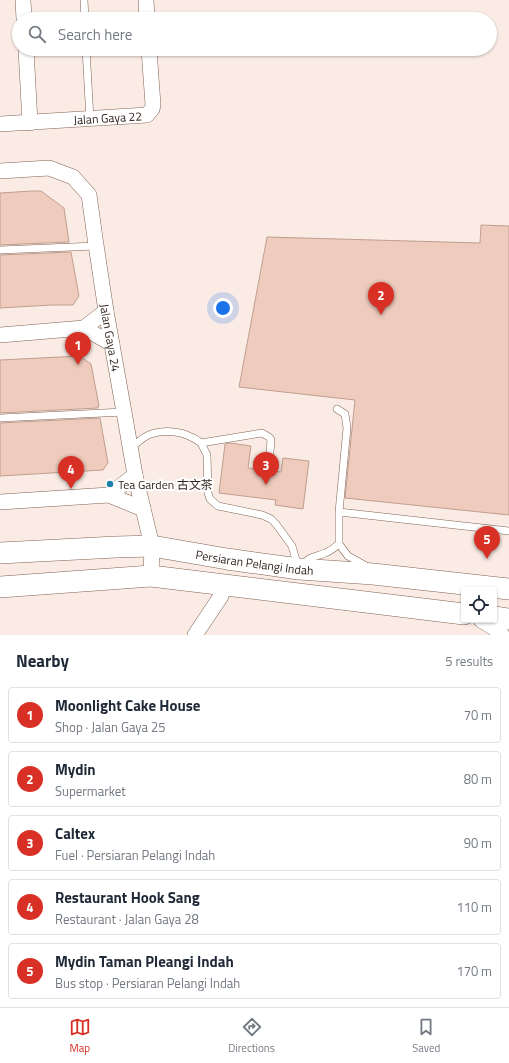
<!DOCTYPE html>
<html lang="en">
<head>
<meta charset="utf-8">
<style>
	:root { --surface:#fff; --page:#f6f6f7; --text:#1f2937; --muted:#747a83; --line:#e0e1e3; --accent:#d93025 }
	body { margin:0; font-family:"Titillium Web","Noto Sans SC",sans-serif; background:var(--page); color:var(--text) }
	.controls { position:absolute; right:12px; bottom:12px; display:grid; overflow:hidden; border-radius:4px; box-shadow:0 1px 3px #0004 }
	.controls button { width:36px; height:36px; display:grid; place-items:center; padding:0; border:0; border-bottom:1px solid var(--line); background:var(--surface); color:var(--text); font:20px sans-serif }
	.you { position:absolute; left:223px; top:308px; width:14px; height:14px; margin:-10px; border:3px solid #fff; border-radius:50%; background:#1a73e8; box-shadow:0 0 0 6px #1a73e833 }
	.badge { display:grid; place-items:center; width:26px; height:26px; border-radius:50%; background:var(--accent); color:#fff; font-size:13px; font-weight:700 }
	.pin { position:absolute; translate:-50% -33px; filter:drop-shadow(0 1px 2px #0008) }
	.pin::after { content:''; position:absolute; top:21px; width:14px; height:12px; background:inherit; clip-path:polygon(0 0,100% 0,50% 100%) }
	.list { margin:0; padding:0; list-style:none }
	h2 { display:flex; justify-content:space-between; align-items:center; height:52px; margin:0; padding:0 16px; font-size:17px }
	h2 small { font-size:13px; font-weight:400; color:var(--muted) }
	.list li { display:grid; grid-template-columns:26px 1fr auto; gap:12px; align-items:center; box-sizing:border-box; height:56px; margin:0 8px 8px; padding:0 8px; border:1px solid var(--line); border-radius:4px }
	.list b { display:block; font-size:15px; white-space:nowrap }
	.list p { margin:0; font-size:13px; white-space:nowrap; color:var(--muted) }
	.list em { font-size:13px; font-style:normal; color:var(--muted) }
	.icon { flex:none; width:22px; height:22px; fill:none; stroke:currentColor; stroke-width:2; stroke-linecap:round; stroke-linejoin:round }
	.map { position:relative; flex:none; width:509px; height:635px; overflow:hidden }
	.search { position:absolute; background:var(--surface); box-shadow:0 1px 3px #0004; left:12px; right:12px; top:12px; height:44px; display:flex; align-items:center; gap:10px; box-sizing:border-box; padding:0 14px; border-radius:22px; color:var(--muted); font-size:15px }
	.sheet { height:372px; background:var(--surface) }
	nav { display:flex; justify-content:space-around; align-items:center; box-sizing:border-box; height:56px; border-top:1px solid var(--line); background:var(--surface); font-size:11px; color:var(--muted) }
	nav a { display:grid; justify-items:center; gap:2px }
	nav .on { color:var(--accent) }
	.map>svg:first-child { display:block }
	.building { fill:#eecbbc; stroke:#c09e90 }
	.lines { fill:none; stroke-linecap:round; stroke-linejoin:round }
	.service-casing { stroke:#816255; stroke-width:8 }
	.minor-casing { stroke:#816255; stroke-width:16 }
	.secondary-casing { stroke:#816255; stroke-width:22 }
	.service { stroke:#fff; stroke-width:7 }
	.minor { stroke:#fff; stroke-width:15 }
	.secondary { stroke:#fff; stroke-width:21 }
	.poi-dot { fill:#1c7faa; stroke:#fff; stroke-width:1.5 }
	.labels { text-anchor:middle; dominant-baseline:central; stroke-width:4; stroke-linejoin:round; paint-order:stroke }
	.street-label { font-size:12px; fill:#32251f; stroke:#fff }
	.poi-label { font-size:12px; fill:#32251f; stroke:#fff; text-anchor:start }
</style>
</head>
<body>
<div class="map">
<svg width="509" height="635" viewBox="0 0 509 635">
	<rect width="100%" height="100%" fill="#faece5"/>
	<path class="building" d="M32,191H41L64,208L69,242L0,245V193Z
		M481,225L509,226V515L345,498L355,400L239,387L267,237L480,243Z
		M71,252L79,296L73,305H52L0,308V255Z
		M80,356L91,364L99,406H98V408L0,413V360Z
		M100,418L108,463L103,470L0,476V423Z
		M230,443L251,446L248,468L281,472L283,458L309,461L303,509L275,505L276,500L219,493L225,444Z"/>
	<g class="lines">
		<defs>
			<path id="service" d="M84,0L85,19
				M86,49L90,119
				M0,250L96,246
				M337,409L345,414L347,428L339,512L509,531
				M0,418L124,412
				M201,443L207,455L208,493L210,499L218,506L262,515L271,519L276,524L292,546L298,567
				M131,448C137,443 144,436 151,434C163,430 180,431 191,437C195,438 198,441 201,443L262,433L269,437L271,440L269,464
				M339,512V544L348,556L368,567
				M304,566C308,555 317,557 325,553C331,551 335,547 339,544"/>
			<g id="minor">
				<path d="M23,0L24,19"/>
				<path d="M146,0L147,19"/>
				<path d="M26,49L30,123"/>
				<path id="s1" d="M0,124L147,115L152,109L153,105L149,49"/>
				<path id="s2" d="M0,171L49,168L73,177L89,195L95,238L106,311L124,412L135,475L152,546L151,576"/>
				<path d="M84,328L106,311"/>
				<path d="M0,335L84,328L112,344"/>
				<path d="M109,495L135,475"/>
				<path d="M0,502L109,495L143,509"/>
				<path d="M481,620L494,628L502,635"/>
				<path d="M195,635L221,596L224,584"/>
			</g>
			<g id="secondary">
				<path id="s3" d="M0,553L116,547L152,546L227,559L299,569L373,574L509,589"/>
				<path d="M0,587L151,576L464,614"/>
				<path d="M494,617L509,619"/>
			</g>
		</defs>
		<use href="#service" class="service-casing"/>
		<use href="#minor" class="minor-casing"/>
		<use href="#secondary" class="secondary-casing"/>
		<use href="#service" class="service"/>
		<use href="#minor" class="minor"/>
		<use href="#secondary" class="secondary"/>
	</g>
	<circle class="poi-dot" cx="110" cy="484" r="4"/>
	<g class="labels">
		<g class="street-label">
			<text stroke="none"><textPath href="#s1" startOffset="108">Jalan Gaya 22</textPath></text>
			<text stroke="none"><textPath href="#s2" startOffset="243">Jalan Gaya 24</textPath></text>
			<text stroke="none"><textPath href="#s3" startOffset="256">Persiaran Pelangi Indah</textPath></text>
		</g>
		<g class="poi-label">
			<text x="118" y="484">Tea Garden 古文茶</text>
		</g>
	</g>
</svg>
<div class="controls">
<button><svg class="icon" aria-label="locate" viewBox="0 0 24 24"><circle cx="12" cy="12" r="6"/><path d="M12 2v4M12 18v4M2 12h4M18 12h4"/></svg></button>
</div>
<div class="you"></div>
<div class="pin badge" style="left:78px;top:365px">1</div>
<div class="pin badge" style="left:381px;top:315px">2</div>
<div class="pin badge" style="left:266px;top:485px">3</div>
<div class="pin badge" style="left:71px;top:489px">4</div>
<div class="pin badge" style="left:487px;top:559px">5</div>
<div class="search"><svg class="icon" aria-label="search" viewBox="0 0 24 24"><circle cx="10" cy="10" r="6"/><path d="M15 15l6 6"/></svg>Search here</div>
</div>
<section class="sheet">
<h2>Nearby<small>5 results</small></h2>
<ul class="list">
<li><span class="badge">1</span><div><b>Moonlight Cake House</b><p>Shop · Jalan Gaya 25</p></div><em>70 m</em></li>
<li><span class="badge">2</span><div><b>Mydin</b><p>Supermarket</p></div><em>80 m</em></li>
<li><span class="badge">3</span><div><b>Caltex</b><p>Fuel · Persiaran Pelangi Indah</p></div><em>90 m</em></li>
<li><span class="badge">4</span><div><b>Restaurant Hook Sang</b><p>Restaurant · Jalan Gaya 28</p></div><em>110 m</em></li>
<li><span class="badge">5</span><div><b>Mydin Taman Pleangi Indah</b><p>Bus stop · Persiaran Pelangi Indah</p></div><em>170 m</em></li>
</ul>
</section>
<nav>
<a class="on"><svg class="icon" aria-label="map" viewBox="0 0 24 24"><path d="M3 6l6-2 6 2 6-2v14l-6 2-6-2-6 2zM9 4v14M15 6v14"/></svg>Map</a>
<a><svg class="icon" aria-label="directions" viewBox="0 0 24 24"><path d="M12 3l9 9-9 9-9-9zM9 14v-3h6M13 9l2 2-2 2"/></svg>Directions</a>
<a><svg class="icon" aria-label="saved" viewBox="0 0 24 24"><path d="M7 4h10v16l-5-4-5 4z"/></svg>Saved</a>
</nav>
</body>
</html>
